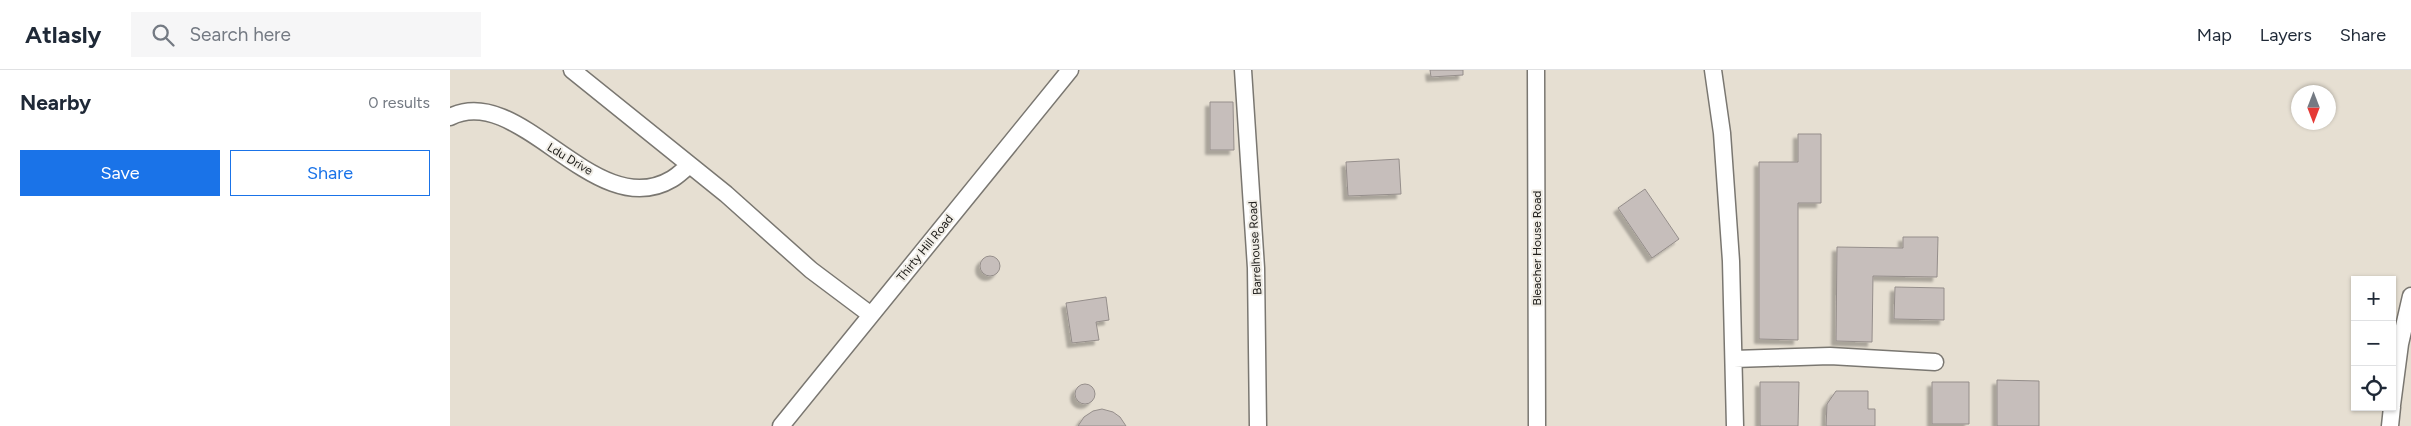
<!DOCTYPE html>
<html lang="en">
<head>
<meta charset="utf-8">
<style>
	:root { --surface:#fff; --page:#f6f6f7; --text:#1f2937; --muted:#747a83; --line:#e0e1e3; --accent:#1a73e8 }
	body { margin:0; font-family:Figtree,sans-serif; background:var(--page); color:var(--text) }
	.controls { position:absolute; right:15px; bottom:15px; display:grid; overflow:hidden; border-radius:0px; box-shadow:0 1px 4px #0004 }
	.controls button { width:45px; height:45px; display:grid; place-items:center; padding:0; border:0; border-bottom:1px solid var(--line); background:var(--surface); color:var(--text); font:25px sans-serif }
	.compass { position:absolute; left:1841px; top:15px; width:45px; height:45px; border-radius:50%; background:var(--surface); box-shadow:0 1px 4px #0004; rotate:180deg }
	.list { margin:0; padding:0; list-style:none }
	h2 { display:flex; justify-content:space-between; align-items:center; height:65px; margin:0; padding:0 20px; font-size:21px }
	h2 small { font-size:16px; font-weight:400; color:var(--muted) }
	.actions { display:flex; gap:10px; padding:15px 20px }
	.actions a { flex:1; padding:11px 0; border:1px solid var(--accent); border-radius:0px; text-align:center; font-size:18px; color:var(--accent) }
	.actions .main { background:var(--accent); color:#fff }
	.icon { flex:none; width:28px; height:28px; fill:none; stroke:currentColor; stroke-width:2; stroke-linecap:round; stroke-linejoin:round }
	.map { position:relative; flex:none; width:1961px; height:356px; overflow:hidden }
	header { display:flex; align-items:center; gap:30px; box-sizing:border-box; height:70px; padding:0 25px; background:var(--surface); border-bottom:1px solid var(--line) }
	header strong { font-size:24px }
	nav { display:flex; gap:28px; margin-inline-start:auto; font-size:18px }
	.search { width:350px; height:45px; background:var(--page); display:flex; align-items:center; gap:12px; box-sizing:border-box; padding:0 18px; border-radius:0px; color:var(--muted); font-size:19px }
	main { display:flex }
	aside { flex:1; background:var(--surface) }
	.map>svg:first-child { display:block }
	.built { fill:#e6dfd2; fill-rule:evenodd }
	.building { fill:#c6bebb; stroke:#958e8b; filter:url(#shadow) }
	.lines { fill:none; stroke-linecap:round; stroke-linejoin:round }
	.service-casing { stroke:#7a7771; stroke-width:19 }
	.service { stroke:#fff; stroke-width:16 }
	.labels { text-anchor:middle; dominant-baseline:central; stroke-width:4; stroke-linejoin:round; paint-order:stroke }
	.street-label { font-size:12px; fill:#21201d; stroke:#f0ede6 }
</style>
</head>
<body>
<header>
<strong>Atlasly</strong>
<div class="search"><svg class="icon" aria-label="search" viewBox="0 0 24 24"><circle cx="10" cy="10" r="6"/><path d="M15 15l6 6"/></svg>Search here</div>
<nav><a>Map</a><a>Layers</a><a>Share</a></nav>
</header>
<main>
<aside>
<h2>Nearby<small>0 results</small></h2>
<ul class="list">
</ul>
<div class="actions"><a class="main">Save</a><a>Share</a></div>
</aside>
<div class="map">
<svg width="1961" height="356" viewBox="0 0 1961 356">
	<defs>
		<filter id="shadow"><feDropShadow dx="-4.5" dy="4.5" stdDeviation="1" flood-color="#0004"/></filter>
	</defs>
	<rect width="100%" height="100%" fill="#f0ede6"/>
	<path class="built" d="M0,0H1961V356H0ZM1848,22H1878V52H1848ZM1905,210H1942V337H1905Z"/>
	<path class="building" d="M980,0H1013V5L981,7Z
		M760,32H783L784,80H760Z
		M1348,64H1371V133H1348V270L1309,269V92H1348Z
		M949,89L951,124L898,126L896,92Z
		M1195,119L1229,169L1202,188L1168,138Z
		M1453,167H1488L1487,207L1423,206L1422,272L1386,271L1387,177L1453,178Z
		M530 196a10 10 0 1 1 20 0a10 10 0 1 1-20 0Z
		M1445,217L1494,218V250L1444,249Z
		M656,227L659,250L646,252L649,270L622,273L616,233Z
		M1547,310L1589,311V356H1547Z
		M1310,312H1349L1348,356H1310Z
		M1482,312H1519V354H1482Z
		M625 324a10 10 0 1 1 20 0a10 10 0 1 1-20 0Z
		M1386,321H1418V339H1425V356H1376L1377,334Z
		M652,339L663,342L670,347L676,356H628L634,347L643,341Z"/>
	<g class="lines">
		<defs>
			<path id="service" d="M122,0L276,124L361,200L421,245
				M793,0L806,198L808,356
				M1086,0L1087,356
				M1263,0L1272,63L1281,191L1285,356
				M0,47C70,11 145,155 222,109C229,105 234,99 240,95
				M1284,289L1380,286L1485,292
				M1942,335L1950,274L1961,226
				M331,356L620,0
				M1940,356L1942,337"/>
		</defs>
		<use href="#service" class="service-casing"/>
		<use href="#service" class="service"/>
	</g>
	<g class="labels">
		<g class="street-label">
			<text transform="translate(120 89) rotate(31)">Ldu Drive</text>
			<text transform="translate(475 178) rotate(-51)">Thirty Hill Road</text>
			<text transform="translate(805 178) rotate(-93)">Barrelhouse Road</text>
			<text transform="translate(1087 178) rotate(-90)">Bleacher House Road</text>
		</g>
	</g>
</svg>
<div class="controls">
<button>+</button>
<button>−</button>
<button><svg class="icon" aria-label="locate" viewBox="0 0 24 24"><circle cx="12" cy="12" r="6"/><path d="M12 2v4M12 18v4M2 12h4M18 12h4"/></svg></button>
</div>
<svg class="compass" viewBox="-18 -18 36 36"><path d="M0-13l5 13h-10z" fill="#e53935"/><path d="M0 13l5-13h-10z" fill="#747a83"/></svg>
</div>
</main>
</body>
</html>
